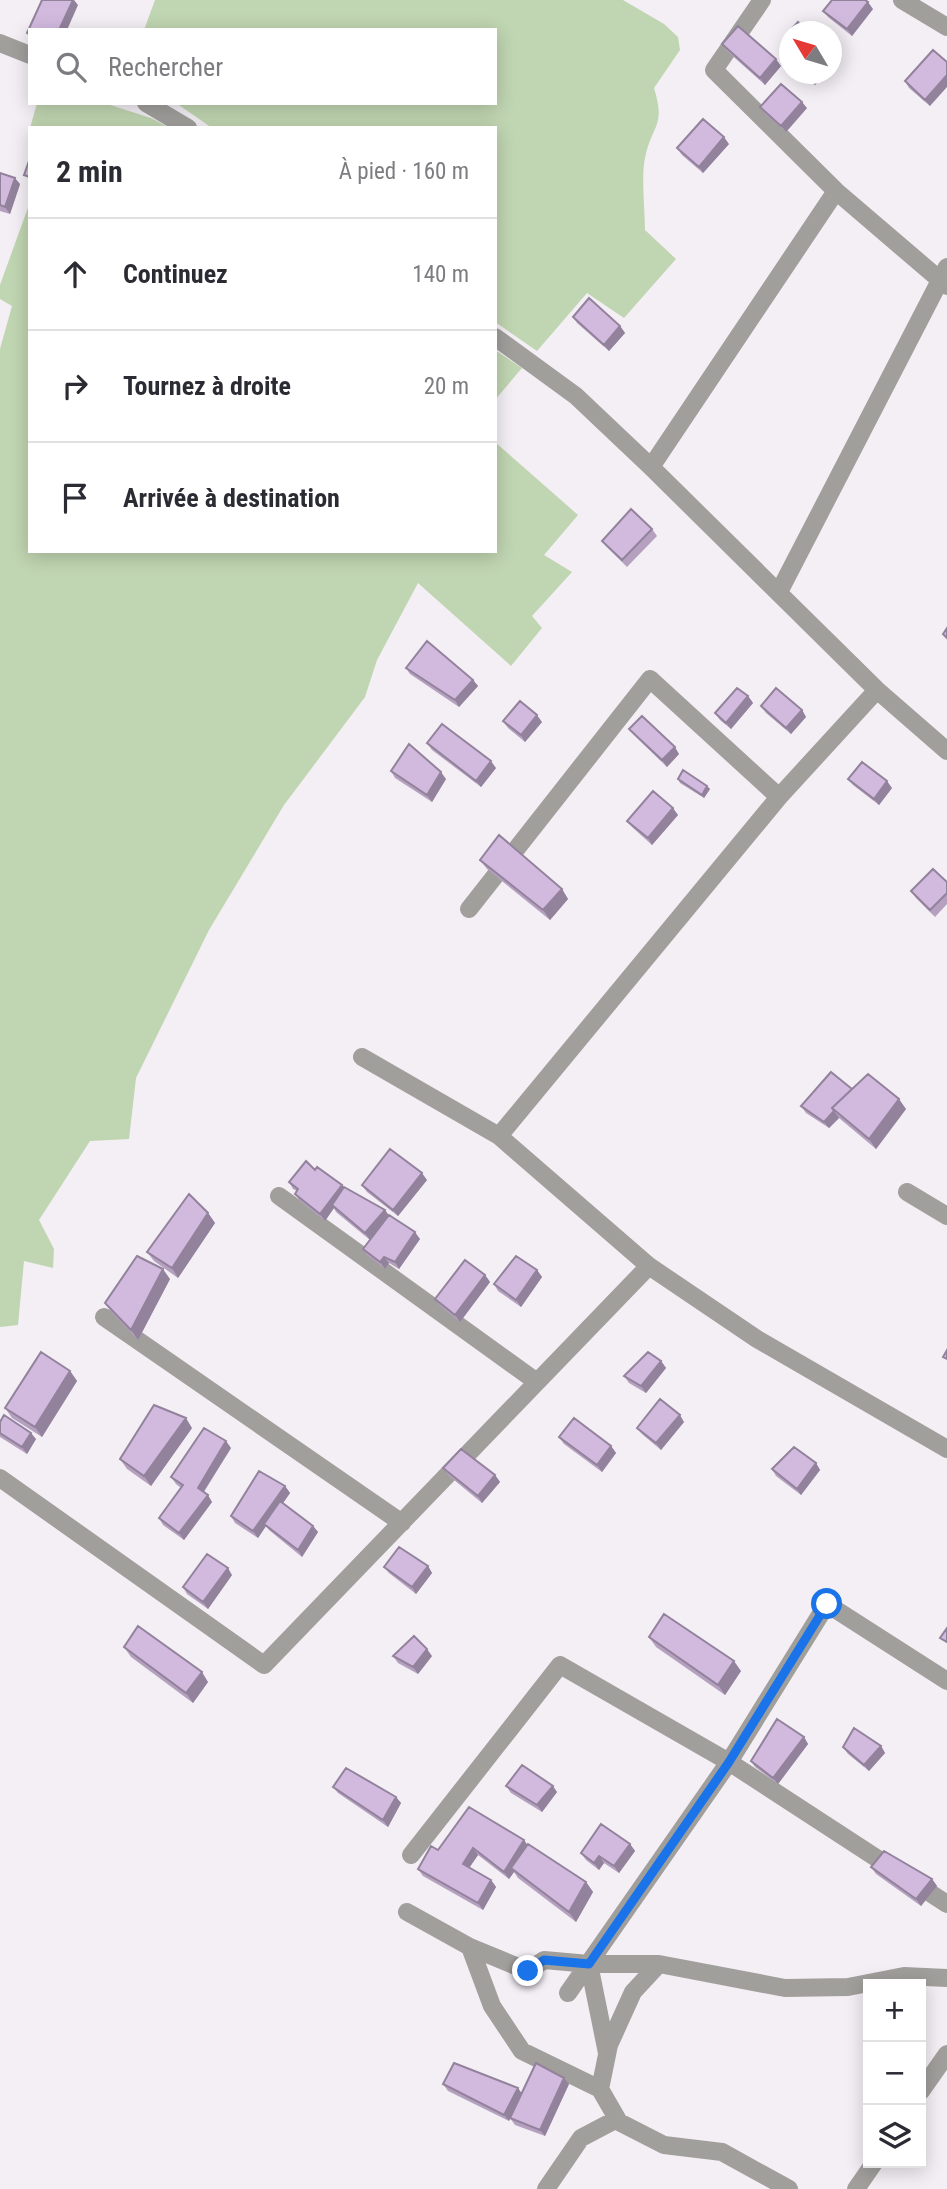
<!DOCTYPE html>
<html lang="fr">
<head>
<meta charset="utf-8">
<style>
	:root { --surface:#fff; --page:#f2f2f3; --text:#2b2b33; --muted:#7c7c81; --line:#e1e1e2 }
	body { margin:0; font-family:"Roboto Condensed",sans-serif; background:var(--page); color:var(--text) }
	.controls { position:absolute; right:21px; bottom:21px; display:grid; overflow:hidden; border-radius:0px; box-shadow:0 4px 18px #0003 }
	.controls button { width:63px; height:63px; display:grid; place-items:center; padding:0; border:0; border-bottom:2px solid var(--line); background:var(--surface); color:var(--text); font:35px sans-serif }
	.compass { position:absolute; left:779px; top:21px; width:63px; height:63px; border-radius:50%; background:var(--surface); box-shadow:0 4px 18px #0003; rotate:308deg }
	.stop { position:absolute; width:21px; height:21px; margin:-16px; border:5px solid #1a73e8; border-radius:50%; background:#fff }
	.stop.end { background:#1a73e8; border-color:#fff; box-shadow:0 2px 7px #0008 }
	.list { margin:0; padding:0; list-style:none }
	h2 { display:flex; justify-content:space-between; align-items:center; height:91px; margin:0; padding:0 28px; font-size:30px }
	h2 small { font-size:23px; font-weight:400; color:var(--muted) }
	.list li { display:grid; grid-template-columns:46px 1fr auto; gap:21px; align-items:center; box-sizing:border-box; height:112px; padding:0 28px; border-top:2px solid var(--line) }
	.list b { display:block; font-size:26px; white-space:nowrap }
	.list em { font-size:23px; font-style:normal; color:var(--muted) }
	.icon { flex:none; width:38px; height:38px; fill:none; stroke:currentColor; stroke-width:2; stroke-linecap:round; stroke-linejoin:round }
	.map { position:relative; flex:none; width:947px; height:2189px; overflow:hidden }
	.search { position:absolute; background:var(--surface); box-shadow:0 4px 18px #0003; left:28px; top:28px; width:469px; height:77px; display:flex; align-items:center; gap:18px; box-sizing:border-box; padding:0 24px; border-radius:0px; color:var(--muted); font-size:26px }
	.panel { position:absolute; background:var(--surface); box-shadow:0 4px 18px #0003; left:28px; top:126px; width:469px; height:427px; border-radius:0px }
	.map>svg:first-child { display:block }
	.green { fill:#c0d5b1 }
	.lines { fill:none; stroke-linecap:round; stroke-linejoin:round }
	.minor { stroke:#a09f9c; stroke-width:18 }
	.wall { fill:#b5a0c0 }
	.shaded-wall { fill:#93829c }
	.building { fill:#d2badf; stroke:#93829c; stroke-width:2 }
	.route { stroke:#1a73e8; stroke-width:9 }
</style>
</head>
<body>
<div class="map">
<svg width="947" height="2189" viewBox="0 0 947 2189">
	<rect width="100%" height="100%" fill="#f3eff5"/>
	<path class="green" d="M155,0H623L664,24L678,37L680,50L654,88C666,127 652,124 645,158C641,176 645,210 645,230L676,259L624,318L587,293L537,351L495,322V128H212L176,103H495V30H144Z
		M37,103H104L151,118L170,128H30Z
		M30,202V551H495V442L578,515L544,555L572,572L532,616L542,628L511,666L418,583L377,660L365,697L284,805L209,930L136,1078L129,1139L90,1141L39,1220L54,1249L53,1268L24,1261L18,1325L0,1327V349L12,306L0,299V285Z
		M495,350L522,368L495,400Z"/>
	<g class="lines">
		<path class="minor" d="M762,0L714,70L836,191L947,286
			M902,0L947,27
			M0,43L30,55
			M146,103L188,128
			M495,337L576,396L651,467L877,690L947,751
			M651,467L836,191
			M779,592L947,267
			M469,909L650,679L779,797
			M362,1057L499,1136L649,1266L757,1339L947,1449
			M499,1136L779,797L877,690
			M907,1192L947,1216
			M279,1196L537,1382
			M104,1317L402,1523
			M0,1478L264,1665L649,1266
			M411,1855L560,1665L729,1762L947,1904
			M407,1912L470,1947L492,2006L522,2051L600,2089
			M470,1947L528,1971L544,1960L589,1964H659L633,1992L609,2045L600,2089L619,2122L664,2145L722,2152L789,2189
			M589,1964L607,2053
			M659,1964L785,1988L848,1987L904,1976L947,1978
			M568,1993L729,1762L827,1604L947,1681
			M921,2091L947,2054
			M546,2189L581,2138L617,2119
			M856,2189L874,2163"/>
	</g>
	<path class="wall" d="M873,9L852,36L828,17L823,11Z
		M722,44L781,66L765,85L727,51Z
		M933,50L930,106L909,88L905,81Z
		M801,74H825L815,85Z
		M760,107L807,108L786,132L765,114Z
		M729,144L703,173L682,155L677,148Z
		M0,173L20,184L10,214L0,211Z
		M573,317L620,326L625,333L609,351L577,323Z
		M652,529L657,536L627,567L607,547L602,541Z
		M406,668L473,680L478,686L459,707L410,674Z
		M748,696L753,703L731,729L720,720L715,713Z
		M761,706L802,710L806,717L791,734L766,713Z
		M503,721L542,722L525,742L508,728Z
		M629,729L679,754L667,767L634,735Z
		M427,743L496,768L481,787L432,750Z
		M391,771L446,779L432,802L395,778Z
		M678,779L707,786L710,789L704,798L680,783Z
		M848,779L892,788L879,805L853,785Z
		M678,815L652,845L632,827L627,821Z
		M480,860L562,889L568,899L550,920L487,869Z
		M947,882V904L935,917L916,898L911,891Z
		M852,1089L906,1109L876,1149L839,1118L829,1128L806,1113L801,1106Z
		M315,1170L385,1210L389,1216L420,1239L399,1269L389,1263L385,1269L367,1255L363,1249L370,1240L336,1212L334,1208L325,1221L300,1201L295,1194L297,1191L293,1189L289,1182Z
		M427,1180L398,1216L367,1192L362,1185Z
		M208,1213L215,1223L178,1278L154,1261L147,1252Z
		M537,1270L542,1277L521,1307L498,1291L494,1284Z
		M485,1275L490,1282L460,1322L440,1306L435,1299Z
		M170,1279L138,1340L112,1313L105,1303Z
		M661,1361L666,1368L646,1393L629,1383L624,1376Z
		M70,1371L77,1381L42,1437L12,1418L5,1408Z
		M0,1422L36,1439L27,1454L0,1437Z
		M684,1422L661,1450L642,1434L637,1428Z
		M192,1428L151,1486L127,1469L120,1459Z
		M559,1437L611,1446L616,1453L602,1472L564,1444Z
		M231,1448L204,1492L212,1502L184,1540L163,1525L159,1518L181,1488L176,1484L171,1477Z
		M816,1463L820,1470L801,1495L776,1476L772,1469Z
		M443,1468L495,1475L500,1482L482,1503L448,1475Z
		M285,1486L290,1493L283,1503L313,1526L318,1532L302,1557L269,1530L266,1526L258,1538L235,1523L231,1516Z
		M428,1566L432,1573L416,1594L389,1573L384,1567Z
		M232,1575L208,1609L187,1594L183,1587Z
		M649,1637L741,1671L725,1695L656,1647Z
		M124,1647L208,1682L193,1703L131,1657Z
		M393,1656H432L418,1674L398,1663Z
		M804,1737L808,1744L778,1784L755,1767L751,1761Z
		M881,1746L885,1753L869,1771L848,1754L843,1747Z
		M506,1786L557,1792L542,1812L511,1793Z
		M333,1787L396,1797L401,1803L388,1827L338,1793Z
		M630,1844L635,1851L619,1873L604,1863L599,1870L586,1860L581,1853Z
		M527,1845L586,1882L593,1892L576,1922L518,1878L514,1872L509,1879L478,1855L469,1868L491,1880L496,1887L483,1910L423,1876L418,1869L438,1850Z
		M871,1867L932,1879L937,1886L921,1906L876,1874Z
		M564,2078L569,2084L545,2136L515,2125L510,2118L509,2121L448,2091L443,2084L522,2093Z"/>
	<path class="shaded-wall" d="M73,0H74L78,5L67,30H59Z
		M868,2L873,9L852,36L847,29Z
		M776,59L781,66L765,85L760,78Z
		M814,74H825L815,85L810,78Z
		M947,75V87L930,106L925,100Z
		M802,102L807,108L786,132L781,126Z
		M724,137L729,144L703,173L699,167Z
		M15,178L20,184L10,214L5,207Z
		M620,326L625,333L609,351L604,345Z
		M473,680L478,686L459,707L455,700Z
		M748,696L753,703L731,729L726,723Z
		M802,710L806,717L791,734L786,728Z
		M537,715L542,722L525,742L521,735Z
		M675,747L679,754L667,767L662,760Z
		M491,761L496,768L481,787L476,781Z
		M441,772L446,779L432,802L427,795Z
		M887,781L892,788L879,805L874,799Z
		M707,786L710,789L704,798L702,795Z
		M673,808L678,815L652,845L648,838Z
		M562,889L568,899L550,920L543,910Z
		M899,1099L906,1109L876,1149L869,1139Z
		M834,1111L839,1118L829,1128L824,1122Z
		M422,1173L427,1180L398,1216L393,1210Z
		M342,1185L347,1191L332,1205L334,1208L325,1221L320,1214Z
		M385,1210L390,1217L370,1240L365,1233Z
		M208,1213L215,1223L178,1278L172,1268Z
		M415,1232L420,1239L399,1269L395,1262Z
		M384,1257L389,1263L385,1269L380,1262Z
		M163,1269L170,1279L138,1340L131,1330Z
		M537,1270L542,1277L521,1307L516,1300Z
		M485,1275L490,1282L460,1322L455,1315Z
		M661,1361L666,1368L646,1393L641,1386Z
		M70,1371L77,1381L42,1437L35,1427Z
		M680,1415L684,1422L661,1450L656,1443Z
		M186,1418L192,1428L151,1486L144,1476Z
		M31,1433L36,1439L27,1454L22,1447Z
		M226,1441L231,1448L202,1494L198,1488Z
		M611,1446L616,1453L602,1472L597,1465Z
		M816,1463L820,1470L801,1495L797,1489Z
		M495,1475L500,1482L482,1503L478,1496Z
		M285,1486L290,1493L267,1526L264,1524L266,1526L258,1538L253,1531Z
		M208,1495L212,1502L184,1540L179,1533Z
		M313,1526L318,1532L302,1557L298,1550Z
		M428,1566L432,1573L416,1594L412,1587Z
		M228,1568L232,1575L208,1609L203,1602Z
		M427,1649L432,1656L418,1674L413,1667Z
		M734,1661L741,1671L725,1695L718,1685Z
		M202,1672L208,1682L193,1703L186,1693Z
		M804,1737L808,1744L778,1784L773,1778Z
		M881,1746L885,1753L869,1771L864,1765Z
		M553,1786L557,1792L542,1812L537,1805Z
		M396,1797L401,1803L388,1827L383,1820Z
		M524,1840L529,1847L511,1868L514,1872L509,1879L504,1872Z
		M630,1844L635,1851L619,1873L614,1866Z
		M473,1848L478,1855L467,1871L463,1864Z
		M599,1856L604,1863L599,1870L594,1863Z
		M932,1879L937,1886L921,1906L916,1899Z
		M491,1880L496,1887L483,1910L478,1903Z
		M586,1882L593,1892L576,1922L569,1912Z
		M564,2078L569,2084L545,2136L540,2130Z
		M518,2088L523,2095L509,2121L504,2115Z"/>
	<path class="building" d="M42,0H73L59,30H30V35L27,33Z
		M832,0H865L868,2L847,29L823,11Z
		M798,22L807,30L806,32H789V35L788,33Z
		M738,26L776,59L760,78L722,44Z
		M933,50L947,62V75L925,100L905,81Z
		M804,74H814L810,78Z
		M781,84L802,102L781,126L760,107Z
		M703,119L724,137L699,167L677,148Z
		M30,158V177L24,175Z
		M0,173L15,178L5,207L0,205Z
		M589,298L620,326L604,345L573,317Z
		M631,509L652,529L622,560L602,541Z
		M947,628V638L943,634Z
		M427,641L473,680L455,700L406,668Z
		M737,688L748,696L726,723L715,713Z
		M776,688L802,710L786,728L761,706Z
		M520,701L537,715L521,735L503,721Z
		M642,716L675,747L662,760L629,729Z
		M442,724L491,761L476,781L427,743Z
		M409,744L441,772L427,795L391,771Z
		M862,762L887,781L874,799L848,779Z
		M683,770L707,786L702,795L678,779Z
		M653,791L673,808L648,838L627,821Z
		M499,835L562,889L543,910L480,860Z
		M933,869L947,882V893L930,910L911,891Z
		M831,1072L852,1089L832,1108L834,1111L824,1122L801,1106Z
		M868,1074L899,1099L869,1139L832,1108Z
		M390,1149L422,1173L393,1210L362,1185Z
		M306,1161L315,1170L317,1167L342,1185L320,1214L295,1194L298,1189L289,1182Z
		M344,1187L385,1210L365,1233L332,1205Z
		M189,1194L208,1213L172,1268L147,1252Z
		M389,1215L415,1232L395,1262L384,1257L380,1262L363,1249Z
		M137,1256L163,1269L131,1330L105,1303Z
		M516,1256L537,1270L516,1300L494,1284Z
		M465,1260L485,1275L455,1315L435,1299Z
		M947,1350V1359L943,1357Z
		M41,1352L70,1371L35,1427L5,1408Z
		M648,1352L661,1361L641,1386L624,1376Z
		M660,1399L680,1415L656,1443L637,1428Z
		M154,1405L186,1418L144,1476L120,1459Z
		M4,1415L31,1433L22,1447L0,1433V1422Z
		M574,1418L611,1446L597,1465L559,1437Z
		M204,1428L226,1441L198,1488L208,1495L179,1533L159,1518L183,1485L171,1477Z
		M794,1447L816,1463L797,1489L772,1469Z
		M461,1449L495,1475L478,1496L443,1468Z
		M259,1471L285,1486L253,1531L231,1516Z
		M280,1501L313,1526L298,1550L264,1524Z
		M399,1547L428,1566L412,1587L384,1567Z
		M207,1554L228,1568L203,1602L183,1587Z
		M664,1614L734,1661L718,1685L649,1637Z
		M138,1626L202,1672L186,1693L124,1647Z
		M947,1628V1642L940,1638Z
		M414,1636L427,1649L413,1667L393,1656Z
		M777,1719L804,1737L773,1778L751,1761Z
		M854,1728L881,1746L864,1765L843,1747Z
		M522,1765L553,1786L537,1805L506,1786Z
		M346,1768L396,1797L383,1820L333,1787Z
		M469,1807L524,1840L504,1872L473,1848L463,1864L491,1880L478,1903L418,1869L431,1846L438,1850Z
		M601,1824L630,1844L614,1866L599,1856L594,1863L581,1853Z
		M528,1844L586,1882L569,1912L511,1868Z
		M884,1851L932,1879L916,1899L871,1867Z
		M454,2063L518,2088L504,2115L443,2084Z
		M536,2063L564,2078L540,2130L510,2118Z"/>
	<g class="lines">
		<path class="route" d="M528,1971L544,1960L589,1964L729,1762L827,1604"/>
	</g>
</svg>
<div class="controls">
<button>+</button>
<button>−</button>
<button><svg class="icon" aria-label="layers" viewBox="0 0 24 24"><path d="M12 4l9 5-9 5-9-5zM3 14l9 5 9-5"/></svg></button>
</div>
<svg class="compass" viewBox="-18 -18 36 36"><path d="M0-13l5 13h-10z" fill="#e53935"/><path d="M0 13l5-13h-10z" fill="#7c7c81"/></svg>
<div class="stop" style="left:827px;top:1604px"></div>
<div class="stop end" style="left:528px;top:1971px"></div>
<div class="search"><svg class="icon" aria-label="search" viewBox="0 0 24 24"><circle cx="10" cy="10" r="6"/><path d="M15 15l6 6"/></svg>Rechercher</div>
<section class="panel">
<h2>2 min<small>À pied · 160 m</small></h2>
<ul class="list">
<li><svg class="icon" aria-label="ahead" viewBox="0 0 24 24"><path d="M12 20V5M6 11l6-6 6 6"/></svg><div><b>Continuez</b></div><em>140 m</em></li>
<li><svg class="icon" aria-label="right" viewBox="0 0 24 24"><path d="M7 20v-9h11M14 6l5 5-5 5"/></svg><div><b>Tournez à droite</b></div><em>20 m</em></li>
<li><svg class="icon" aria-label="arrive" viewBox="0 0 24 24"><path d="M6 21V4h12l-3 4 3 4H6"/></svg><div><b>Arrivée à destination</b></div></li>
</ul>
</section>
</div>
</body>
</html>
